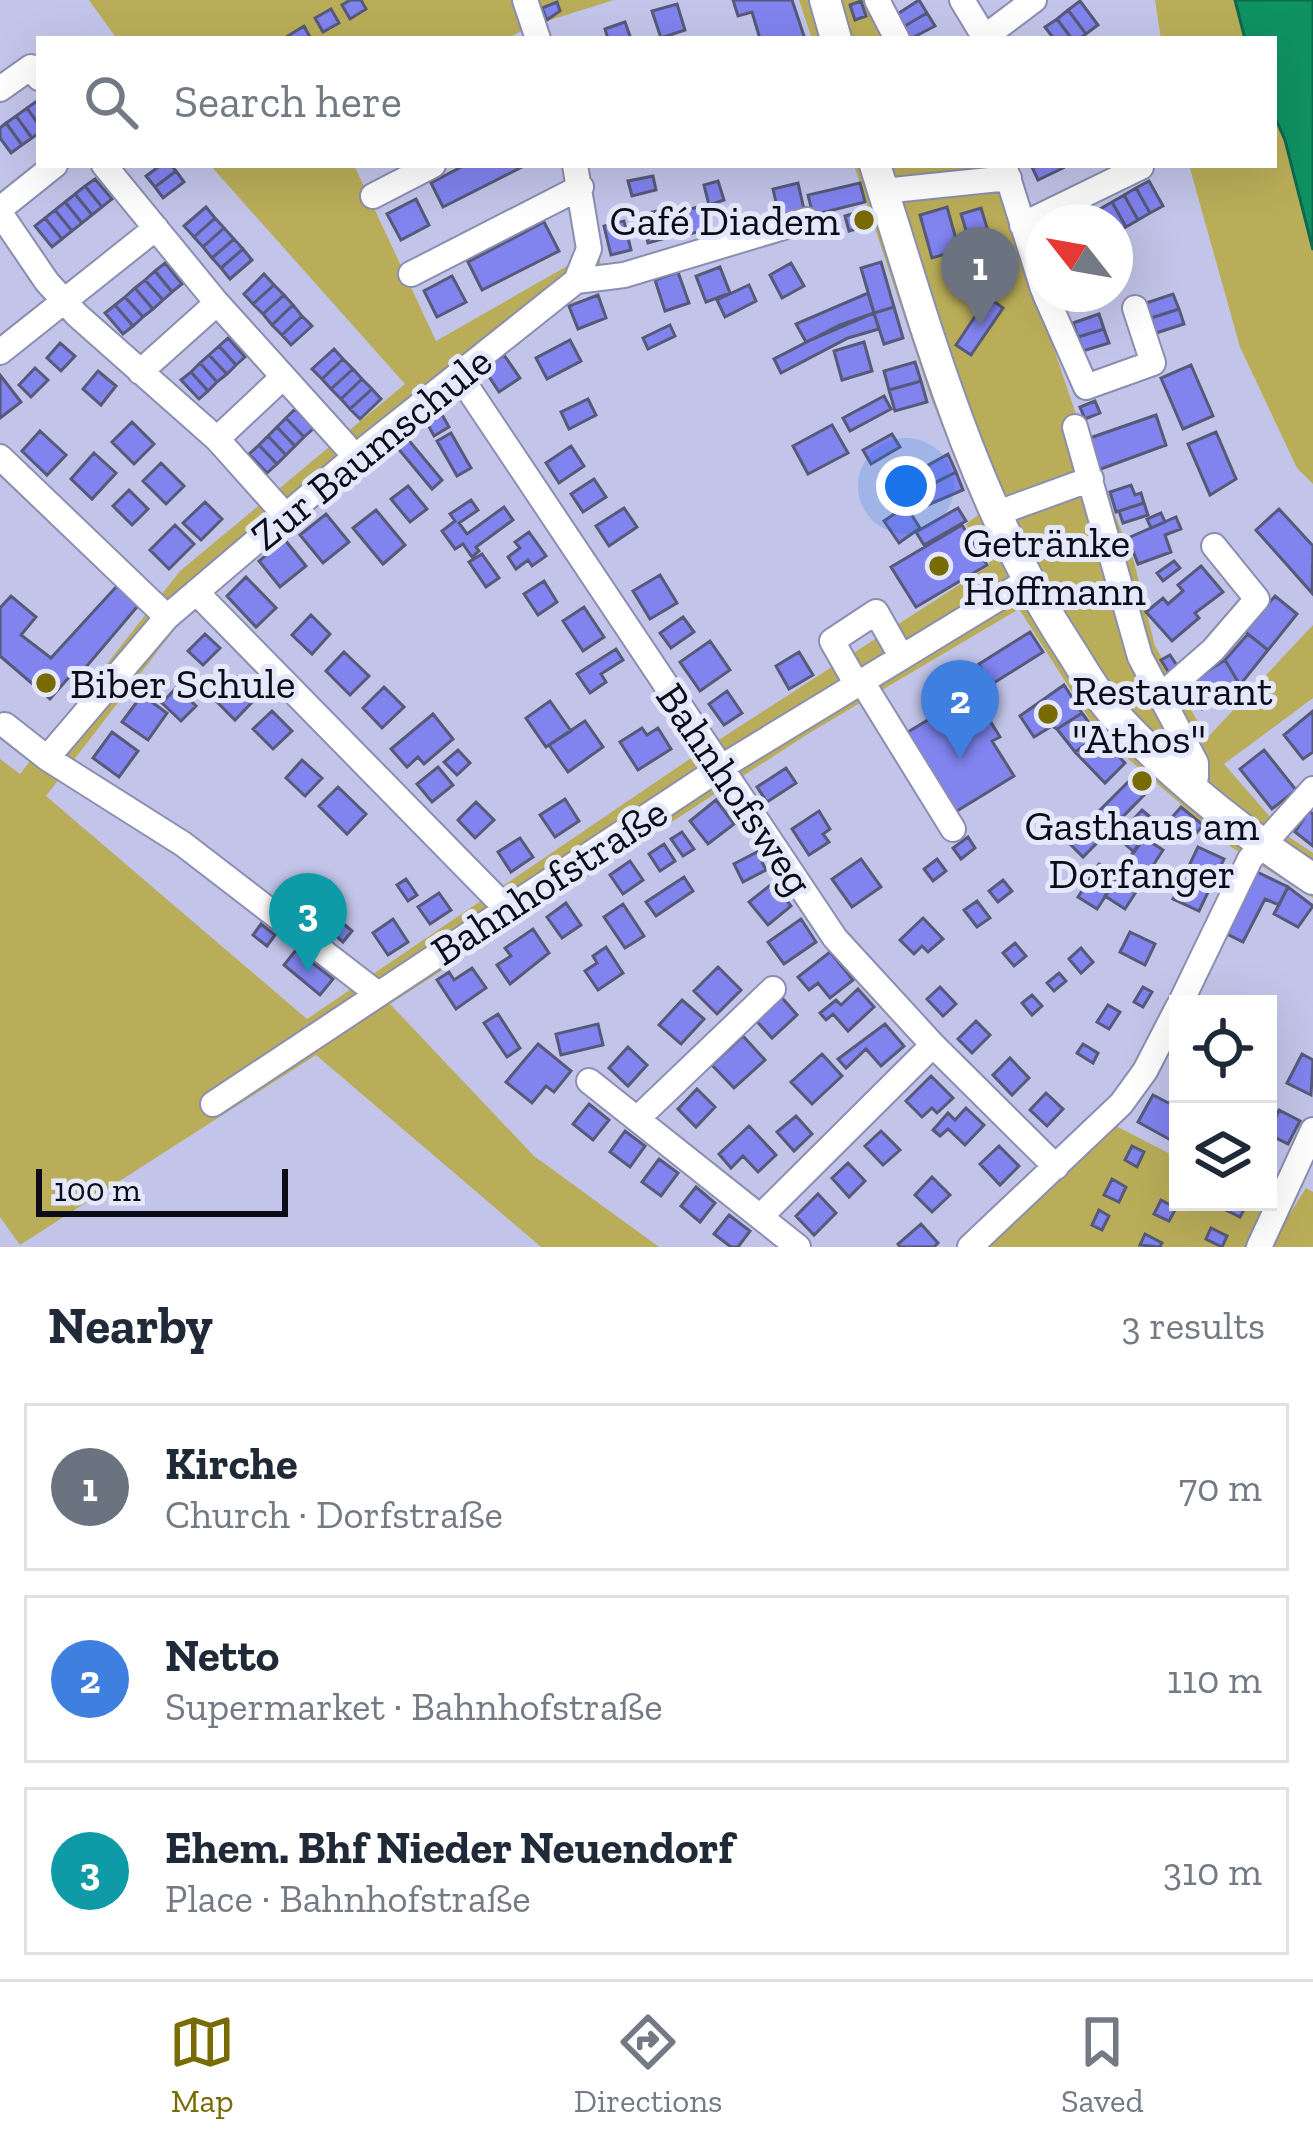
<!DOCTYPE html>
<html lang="en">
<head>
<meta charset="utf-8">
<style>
	:root { --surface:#fff; --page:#f2f2f3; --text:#1f2937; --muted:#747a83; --line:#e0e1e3; --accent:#786b04 }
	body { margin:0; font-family:"Zilla Slab",serif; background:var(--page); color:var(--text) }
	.controls { position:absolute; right:36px; bottom:36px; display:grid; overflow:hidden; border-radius:0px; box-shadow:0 12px 48px #0002 }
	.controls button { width:108px; height:108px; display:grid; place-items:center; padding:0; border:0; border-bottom:3px solid var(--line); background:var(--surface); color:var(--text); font:60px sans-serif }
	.compass { position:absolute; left:1025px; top:204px; width:108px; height:108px; border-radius:50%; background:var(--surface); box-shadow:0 12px 48px #0002; rotate:301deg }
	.scale { position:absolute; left:36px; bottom:30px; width:252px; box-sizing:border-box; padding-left:12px; border:6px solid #0b0c18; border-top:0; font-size:33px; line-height:42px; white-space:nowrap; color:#0b0c18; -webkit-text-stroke:9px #e5e8fa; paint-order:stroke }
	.you { position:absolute; left:906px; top:486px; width:42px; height:42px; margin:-30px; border:9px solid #fff; border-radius:50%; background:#1a73e8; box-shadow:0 0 0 18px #1a73e833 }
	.badge { display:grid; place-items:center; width:78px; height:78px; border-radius:50%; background:var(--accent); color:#fff; font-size:39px; font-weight:700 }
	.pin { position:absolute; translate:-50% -99px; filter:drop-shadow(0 3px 6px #0008) }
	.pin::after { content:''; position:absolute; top:63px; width:42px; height:36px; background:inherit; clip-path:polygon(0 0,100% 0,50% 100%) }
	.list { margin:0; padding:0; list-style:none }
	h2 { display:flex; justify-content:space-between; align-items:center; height:156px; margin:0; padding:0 48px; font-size:51px }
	h2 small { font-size:39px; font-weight:400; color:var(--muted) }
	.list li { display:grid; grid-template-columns:78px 1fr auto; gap:36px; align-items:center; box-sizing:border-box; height:168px; margin:0 24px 24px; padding:0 24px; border:3px solid var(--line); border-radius:0px }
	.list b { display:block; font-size:45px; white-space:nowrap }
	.list p { margin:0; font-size:39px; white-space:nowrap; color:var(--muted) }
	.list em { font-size:39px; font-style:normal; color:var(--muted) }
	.icon { flex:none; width:66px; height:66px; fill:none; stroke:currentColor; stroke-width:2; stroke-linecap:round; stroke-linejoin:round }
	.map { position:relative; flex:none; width:1313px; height:1247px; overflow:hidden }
	.search { position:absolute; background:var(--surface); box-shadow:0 12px 48px #0002; left:36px; right:36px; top:36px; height:132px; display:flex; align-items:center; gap:30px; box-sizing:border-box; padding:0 42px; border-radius:0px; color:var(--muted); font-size:45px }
	.sheet { height:732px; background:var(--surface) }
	nav { display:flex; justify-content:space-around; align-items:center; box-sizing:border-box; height:168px; border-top:3px solid var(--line); background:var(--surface); font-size:33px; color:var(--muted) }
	nav a { display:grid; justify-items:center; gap:6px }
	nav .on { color:var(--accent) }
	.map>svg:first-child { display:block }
	.green { fill:#baad59 }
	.water { fill:#0f9262; stroke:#0e6a4c; stroke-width:3 }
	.building { fill:#8183ef; stroke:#565978; stroke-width:3 }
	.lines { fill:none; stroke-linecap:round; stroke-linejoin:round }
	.minor-casing { stroke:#8b8eb0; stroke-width:28 }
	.major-casing { stroke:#8b8eb0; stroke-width:34 }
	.minor { stroke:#fff; stroke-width:24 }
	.major { stroke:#fff; stroke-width:30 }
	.poi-dot { fill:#786b04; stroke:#e5e8fa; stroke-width:4.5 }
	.labels { text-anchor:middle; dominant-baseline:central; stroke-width:10; stroke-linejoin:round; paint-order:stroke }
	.poi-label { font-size:42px; fill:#0b0c18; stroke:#e5e8fa; text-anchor:start }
	.street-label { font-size:42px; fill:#0b0c18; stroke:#e5e8fa }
</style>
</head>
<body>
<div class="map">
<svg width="1313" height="1247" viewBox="0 0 1313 1247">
	<rect width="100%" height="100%" fill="#c2c5e9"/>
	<path class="green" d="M89,0H614L531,26L506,39H117Z
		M799,0H873L892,39H812Z
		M1155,0H1235L1245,39H1161Z
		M1274,115L1285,140L1313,250V484L1297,468L1240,347L1189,165H1274Z
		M210,165H354L436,341L597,249L606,286L563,301L208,586L46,796L307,1019L700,752L990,565L966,524L978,515L932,401L854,165H992L1083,435L1134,562L1155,646L1207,738L1313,625V698L1224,764L1286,835L1313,853V898L1231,847L1099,734L1019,609L811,732L390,1004L534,1156L659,1247H541L316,1055L20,1245L0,1217V759L20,774L180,571L405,384Z
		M1116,1126L1178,1158V1202H1264L1289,1215L1306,1188L1313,1192V1247H987Z"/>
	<path class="water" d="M1235,0H1313V250L1285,140L1274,115V39H1245Z"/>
	<path class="building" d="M350,0H361L366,9L350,19L342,5Z
		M733,0H792L805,39H760L752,12L738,16Z
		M919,0L927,13L903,27L896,15Z
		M861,1L866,16L855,20L850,5Z
		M1080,1L1098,25L1086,34L1068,10Z
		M557,2L560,11L547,20L542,8Z
		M677,4L685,30L661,38L652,11Z
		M331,9L339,23L323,32L315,18Z
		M1068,10L1086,34L1079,39H1072L1057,19Z
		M927,13L935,26L910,39L903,27Z
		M1057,19L1072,39H1054L1045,27Z
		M625,22L631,39H608L605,29Z
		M304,26L311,39H290L288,36Z
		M37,101L39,103V125L27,108Z
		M27,108L39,125V133L32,138L16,116Z
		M16,116L32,138L22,145L6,123Z
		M6,123L22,145L11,153L0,138V128Z
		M161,165H171L176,171L155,187L146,176Z
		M465,165H526L443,207L431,183Z
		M1061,165L1063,168L1038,180L1032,167Z
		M176,171L184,182L163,198L155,187Z
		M653,176L656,190L632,196L628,181Z
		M95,179L112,199L102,207L85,186Z
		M718,181L724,200L709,205L704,185Z
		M1149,181L1163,206L1150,213L1136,188Z
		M798,183L805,214L780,220L773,189Z
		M860,183L865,202L813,215L808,195Z
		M85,186L102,207L92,215L75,194Z
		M1136,188L1150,213L1138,220L1124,195Z
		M75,194L92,215L82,223L65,202Z
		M1124,195L1138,220L1126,227L1112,202Z
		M416,199L429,225L401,240L387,214Z
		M65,202L82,223L72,231L55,210Z
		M1112,202L1126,227L1115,233V222H1107L1100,209Z
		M701,206L707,229L687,235L680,212Z
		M206,207L215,218L194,237L184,226Z
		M947,207L959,250L932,258L920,215Z
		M981,208L988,231L968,237L961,214Z
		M664,209L670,237L648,243L641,215Z
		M1100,209L1107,222H1090L1087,216Z
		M55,210L72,231L62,239L45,218Z
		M865,210L869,225L849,231L845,216Z
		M45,218L62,239L52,247L35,226Z
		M215,218L224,228L203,247L194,237Z
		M624,221L631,250L611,255L604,226Z
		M544,222L559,251L482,290L468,262Z
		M224,228L234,239L212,258L203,247Z
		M234,239L243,249L221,268L212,258Z
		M243,249L252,260L230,279L221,268Z
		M881,262L894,307L874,313L861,268Z
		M165,263L182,284L172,292L155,271Z
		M791,263L804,286L782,298L770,275Z
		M720,267L730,293L706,302L696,276Z
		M155,271L172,292L163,300L145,280Z
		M678,272L689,303L665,311L655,280Z
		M264,274L274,285L253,304L244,294Z
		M452,276L466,302L437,317L424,291Z
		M145,280L163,300L153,309L135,288Z
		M274,285L284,295L263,314L253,304Z
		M749,285L756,301L725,317L717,300Z
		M135,288L153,309L143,317L125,297Z
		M868,293L874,313L806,342L796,324Z
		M1064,294H1093L1094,297L1068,306Z
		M1173,294L1179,309L1151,318L1146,303Z
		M284,295L293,305L272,325L263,314Z
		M598,295L606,318L578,329L569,306Z
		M125,297L143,317L133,326L115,305Z
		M988,297L1003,308L971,355L956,345Z
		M115,305L133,326L123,334L105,313Z
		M293,305L302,316L282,335L272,325Z
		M894,307L903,338L884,344L874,313Z
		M1179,309L1184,324L1156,333L1151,318Z
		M874,313L879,329L848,338L781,373L774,359L840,325Z
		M1099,314L1104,329L1078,337L1073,323Z
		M302,316L312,326L291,345L282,335Z
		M670,325L675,336L648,349L643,338Z
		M1104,329L1109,343L1083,351L1078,337Z
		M228,338L245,357L236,365L219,346Z
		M570,340L581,361L547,379L536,358Z
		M864,342L872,371L842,380L834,351Z
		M60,343L75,356L61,371L47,358Z
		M219,346L236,365L227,374L209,355Z
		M334,349L343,359L322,379L312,369Z
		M209,355L227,374L217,382L200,363Z
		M504,355L520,378L499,392L484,369Z
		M343,359L353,369L331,389L322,379Z
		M915,362L921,381L889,390L884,371Z
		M200,363L217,382L208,391L191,372Z
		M1191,365L1213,416L1183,429L1161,378Z
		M35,368L48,380L31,397L19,385Z
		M353,369L362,379L341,399L331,389Z
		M98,371L116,386L101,405L83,389Z
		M191,372L208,391L199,399L181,380Z
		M0,375L21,402L0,418Z
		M362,379L372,389L350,409L341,399Z
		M921,381L927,402L895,411L889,390Z
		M372,389L381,399L360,419L350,409Z
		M884,396L891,409L850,431L843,418Z
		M588,399L596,415L569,429L561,412Z
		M1095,401L1100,413L1085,419L1080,407Z
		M295,409L314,428L304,437L286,418Z
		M441,413L449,427L434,436L426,421Z
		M1156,415L1166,445L1098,470L1087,439Z
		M286,418L304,437L295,446L277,427Z
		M132,422L154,444L134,464L112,442Z
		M832,425L848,453L808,474L793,446Z
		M277,427L295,446L286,455L268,436Z
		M40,431L66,455L47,475L22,451Z
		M401,431L442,480L432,489L391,440Z
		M1216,432L1236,479L1210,495L1188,444Z
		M451,433L471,468L457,476L437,441Z
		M892,434L900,447L871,464L863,450Z
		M268,436L286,455L277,464L259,445Z
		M259,445L277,464L267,473L249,454Z
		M571,446L584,466L559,483L546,463Z
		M94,453L116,473L92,499L71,479Z
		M948,454L956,472L932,484L925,467Z
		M161,463L184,486L166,504L143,481Z
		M956,472L963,490L928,505L922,490Z
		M594,479L606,497L583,512L571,494Z
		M1131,485L1135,495L1141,493L1144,503L1116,512L1110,492Z
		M408,486L427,509L410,522L391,499Z
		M129,490L148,509L132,525L113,506Z
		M471,500L478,510L459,523L467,534L504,507L513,520L476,547L479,551L472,557L463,544L455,549L442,531L455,521L450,514Z
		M205,502L222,519L201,540L183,523Z
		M1144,503L1148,515L1123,523L1119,511Z
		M906,506L920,528L899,543L884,521Z
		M624,508L637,527L609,546L596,526Z
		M958,508L966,521L924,545L916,532Z
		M1279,509L1313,546L1312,593L1256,530Z
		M376,510L405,545L383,564L353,528Z
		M1161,513L1165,522L1151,528L1147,519Z
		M326,514L349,542L323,563L300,535Z
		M1176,517L1181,529L1165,535L1171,552L1138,564L1128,538Z
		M175,525L194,544L169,569L150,550Z
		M962,525L987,565L916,607L891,567Z
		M529,532L546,556L532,566L528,560L516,569L508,557L520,548L515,542Z
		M285,540L306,566L280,587L259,561Z
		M482,554L499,578L486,587L469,562Z
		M1174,561L1180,568L1163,581L1157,573Z
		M1201,566L1223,592L1195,613L1199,618L1172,641L1146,612L1163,598L1168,604L1183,591L1178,585Z
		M660,575L677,603L650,619L633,591Z
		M246,577L276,608L256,627L227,596Z
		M544,581L557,602L538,615L524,594Z
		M121,586L142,601L75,680L70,676L50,699L0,656V608L11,596L36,617L21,635L51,658L116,587Z
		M1275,596L1297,614L1268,650L1245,632Z
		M584,607L604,637L583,651L563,621Z
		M311,615L330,634L312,654L292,635Z
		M683,617L694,632L671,648L660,633Z
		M1030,632L1043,652L992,684L979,664Z
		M205,634L220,648L203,665L188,651Z
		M1248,634L1268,650L1240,685L1225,660Z
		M710,641L730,670L700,691L680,662Z
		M616,649L623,660L601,674L606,682L590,693L577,674Z
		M344,652L369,676L350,695L326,671Z
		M799,652L813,675L789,689L776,666Z
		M1170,655L1180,670L1171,676L1161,660Z
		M1225,660L1240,685L1202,709L1186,685Z
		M237,677L257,697L235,720L215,700Z
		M1064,685L1082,713L1057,729L1052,726L1034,737L1020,716Z
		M177,687L196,706L181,721L162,703Z
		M384,687L404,707L382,728L363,708Z
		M969,687L1000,737L992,741L1014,776L952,814L903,735L946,709L942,702Z
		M727,691L742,713L724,725L709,704Z
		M142,695L167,713L148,740L122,722Z
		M550,701L571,731L546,747L526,718Z
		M272,711L292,731L273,749L253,729Z
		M1313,711V752L1303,759L1284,735Z
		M1082,713L1098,735L1075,752L1057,729Z
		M433,714L453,739L424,764L418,757L407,767L391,749Z
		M585,721L603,747L568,772L549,745Z
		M642,728L647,735L658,728L671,749L638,770L620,742Z
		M112,732L138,751L119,777L93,758Z
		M1098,735L1125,763L1105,783L1075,752Z
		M458,750L470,763L457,775L444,762Z
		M1264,750L1296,790L1272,809L1240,769Z
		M302,760L322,778L305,796L286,778Z
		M438,767L453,785L432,802L417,784Z
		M786,768L796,783L767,802L757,787Z
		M1138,772L1153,786L1083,857L1068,842Z
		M338,787L366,814L347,834L319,806Z
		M565,799L579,821L555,837L540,815Z
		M716,800L734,824L708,844L690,821Z
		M476,802L494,820L475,838L458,820Z
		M1181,807L1203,825L1190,841L1167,823Z
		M1142,810L1156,822L1134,852L1117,837Z
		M819,811L830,829L823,834L829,842L809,855L792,829Z
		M1309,811L1313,814V846L1295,832Z
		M682,832L694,849L683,856L671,839Z
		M968,837L975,848L961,859L953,848Z
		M1143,837L1163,850L1125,909L1105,896Z
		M520,838L533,857L511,872L498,852Z
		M664,844L675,861L660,871L649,854Z
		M1198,847L1224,859L1199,911L1173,899Z
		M757,852L766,870L743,882L734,864Z
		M861,859L881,887L852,907L832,879Z
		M937,859L946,871L933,881L924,869Z
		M630,861L643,880L623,894L610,875Z
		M1099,864L1118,877L1097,909L1078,897Z
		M1257,872L1288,887L1279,905L1265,899L1243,942L1227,934Z
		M684,877L693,891L656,916L646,902Z
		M406,879L417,895L408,901L397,885Z
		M1003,880L1012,891L998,902L989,891Z
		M773,883L791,906L768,925L749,902Z
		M1288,887L1313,906L1298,927L1274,914Z
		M439,893L451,910L430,924L418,907Z
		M977,901L990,918L977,927L964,910Z
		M566,903L581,925L562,938L547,917Z
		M623,904L644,936L625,948L604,917Z
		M337,918L352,931L343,942L328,929Z
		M923,918L943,939L928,952L922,946L914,954L900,940Z
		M393,919L408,942L388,955L373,933Z
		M801,919L816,942L784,964L768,942Z
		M261,924L275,935L267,946L253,935Z
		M533,929L549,953L510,984L497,965L511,956L505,948Z
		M1130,932L1155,944L1145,965L1120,952Z
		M1015,943L1026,956L1014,966L1003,953Z
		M606,947L623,973L598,990L585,971L597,963L593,956Z
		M1081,948L1093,962L1081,973L1069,959Z
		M296,950L333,979L320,995L284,965Z
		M830,952L853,980L830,998L818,983L809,990L798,977Z
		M718,967L741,990L717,1014L694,991Z
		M472,968L486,988L456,1009L437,980L449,972L454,980Z
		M1059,973L1066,981L1054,991L1047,983Z
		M940,987L956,1004L943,1016L927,999Z
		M1143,987L1152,992L1143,1007L1134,1002Z
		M858,989L874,1007L848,1031L833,1014L826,1020L820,1013L836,1000L841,1005Z
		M777,992L797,1015L772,1038L752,1016Z
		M1032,995L1042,1006L1032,1015L1022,1003Z
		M682,1000L704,1019L681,1044L659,1025Z
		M1108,1005L1120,1012L1109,1029L1097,1022Z
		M498,1014L520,1048L507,1057L484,1023Z
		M976,1021L990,1035L972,1053L958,1039Z
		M598,1024L603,1045L561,1055L556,1034Z
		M885,1024L904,1046L881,1066L866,1049L846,1068L838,1059Z
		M743,1036L765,1060L734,1088L712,1065Z
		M538,1044L571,1071L554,1092L546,1086L532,1103L506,1082Z
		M1083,1044L1098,1053L1093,1063L1077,1053Z
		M628,1047L647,1065L628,1086L609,1068Z
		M822,1054L842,1076L812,1104L791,1082Z
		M1302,1054L1313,1060L1311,1095L1287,1083Z
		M1010,1058L1029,1078L1012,1095L993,1075Z
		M931,1076L953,1098L937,1113L932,1108L922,1117L906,1101Z
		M697,1089L715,1107L696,1127L678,1109Z
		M1046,1093L1063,1109L1047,1126L1030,1110Z
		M1153,1095L1178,1108V1144L1138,1122Z
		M589,1104L609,1120L593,1140L573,1124Z
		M966,1108L984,1125L965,1145L948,1129L940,1136L933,1130L948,1113L955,1120Z
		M1279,1110L1300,1121L1288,1144L1268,1134Z
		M796,1116L812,1134L794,1151L777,1132Z
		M749,1126L776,1155L758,1172L743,1156L731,1168L719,1154Z
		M625,1131L645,1146L630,1167L610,1152Z
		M881,1131L900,1150L883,1165L865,1146Z
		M999,1146L1019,1166L1000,1185L980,1164Z
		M1132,1146L1144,1152L1137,1167L1125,1160Z
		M659,1159L678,1173L661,1196L642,1182Z
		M848,1163L865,1181L849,1197L832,1178Z
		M932,1177L950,1195L932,1212L915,1195Z
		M1112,1179L1126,1187L1119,1202L1104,1195Z
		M696,1187L715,1203L700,1222L681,1206Z
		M818,1194L836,1213L814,1235L796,1216Z
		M1161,1200L1176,1208L1169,1221L1154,1214Z
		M1220,1202H1248L1240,1217L1218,1206Z
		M1099,1210L1109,1216L1102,1230L1092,1225Z
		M729,1215L750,1231L738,1247H731L714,1234Z
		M921,1224L938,1243L934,1247H900L898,1244Z
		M1211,1228L1227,1236L1222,1247L1206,1239Z
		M1145,1234L1162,1243L1160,1247L1140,1245Z"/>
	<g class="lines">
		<defs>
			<path id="minor" d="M525,0L538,39
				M877,0L897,39
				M962,0L985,38
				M982,39L1034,0
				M0,89L31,67L39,78
				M104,165L217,303L346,446
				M575,165L589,249L576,281
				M1004,165L1043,289
				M883,191L1009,178
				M373,196L433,165
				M0,209L55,165
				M0,213L47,282L77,315L217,439L286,516
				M1022,225L1141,167
				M411,274L581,187
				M1045,294L1086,387L1153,363L1135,308
				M0,352L156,228
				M140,372L217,303
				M459,375L835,938L933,1045L1056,1167
				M1075,427L1140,657L1196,763V777L1188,786
				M217,439L283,377
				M0,457L167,617
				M995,514L1091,479
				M196,592L506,908
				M861,680L953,829
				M856,683L832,641L876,612L901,656
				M1159,697L1213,650L1257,599L1214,546
				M5,725L47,758L167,617L356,456L576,281L624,275L807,220
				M47,758L183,844L378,994
				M1180,1004L1250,859L1313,789
				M589,1081L798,1247
				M213,1104L720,768L1027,581
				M638,1118L773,989
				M761,1216L933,1045
				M970,1247L1121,1104L1145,1071L1178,1007
				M1259,1247L1313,1130"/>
			<path id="major" d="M825,0L836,39
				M875,165C927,330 973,502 1069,648C1084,671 1097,696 1116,716C1174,779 1242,832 1313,879"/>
		</defs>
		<use href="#minor" class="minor-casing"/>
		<use href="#major" class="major-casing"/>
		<use href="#minor" class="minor"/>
		<use href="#major" class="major"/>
	</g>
	<g class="poi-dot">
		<circle cx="864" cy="220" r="12"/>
		<circle cx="939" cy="566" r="12"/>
		<circle cx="46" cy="683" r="12"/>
		<circle cx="1048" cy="714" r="12"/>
		<circle cx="1142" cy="781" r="12"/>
	</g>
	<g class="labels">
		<g class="poi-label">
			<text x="840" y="220" text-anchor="end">Café Diadem</text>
			<text x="963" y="542">Getränke<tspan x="963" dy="48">Hoffmann</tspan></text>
			<text x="70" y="683">Biber Schule</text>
			<text x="1072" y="690">Restaurant<tspan x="1072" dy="48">"Athos"</tspan></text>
			<text x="1142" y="825" text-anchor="middle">Gasthaus am<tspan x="1142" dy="48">Dorfanger</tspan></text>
		</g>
		<g class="street-label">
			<text transform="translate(371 448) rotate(-39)">Zur Baumschule</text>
			<text transform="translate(735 789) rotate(56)">Bahnhofsweg</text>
			<text transform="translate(549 881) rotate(-33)">Bahnhofstraße</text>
		</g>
	</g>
</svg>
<div class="controls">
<button><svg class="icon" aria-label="locate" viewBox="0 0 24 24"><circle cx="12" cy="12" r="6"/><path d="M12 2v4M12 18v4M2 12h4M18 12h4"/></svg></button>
<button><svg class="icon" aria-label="layers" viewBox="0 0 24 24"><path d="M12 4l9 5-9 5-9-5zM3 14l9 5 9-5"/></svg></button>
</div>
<svg class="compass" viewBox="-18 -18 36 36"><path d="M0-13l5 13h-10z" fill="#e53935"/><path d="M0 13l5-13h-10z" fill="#747a83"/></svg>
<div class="scale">100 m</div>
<div class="you"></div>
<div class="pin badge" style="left:980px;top:326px;background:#6b7280">1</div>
<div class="pin badge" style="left:960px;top:759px;background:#3f7fe0">2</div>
<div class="pin badge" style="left:308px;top:972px;background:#0f9aa8">3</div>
<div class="search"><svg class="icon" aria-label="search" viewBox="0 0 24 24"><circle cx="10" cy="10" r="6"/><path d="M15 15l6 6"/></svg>Search here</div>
</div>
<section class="sheet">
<h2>Nearby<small>3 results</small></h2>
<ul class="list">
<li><span class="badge" style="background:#6b7280">1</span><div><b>Kirche</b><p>Church · Dorfstraße</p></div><em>70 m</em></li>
<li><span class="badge" style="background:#3f7fe0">2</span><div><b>Netto</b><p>Supermarket · Bahnhofstraße</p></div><em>110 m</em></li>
<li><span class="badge" style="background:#0f9aa8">3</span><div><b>Ehem. Bhf Nieder Neuendorf</b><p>Place · Bahnhofstraße</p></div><em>310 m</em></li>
</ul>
</section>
<nav>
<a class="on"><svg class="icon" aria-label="map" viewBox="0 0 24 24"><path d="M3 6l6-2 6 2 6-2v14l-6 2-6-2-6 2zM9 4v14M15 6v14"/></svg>Map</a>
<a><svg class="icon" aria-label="directions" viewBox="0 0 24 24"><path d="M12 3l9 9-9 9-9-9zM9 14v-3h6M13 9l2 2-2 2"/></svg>Directions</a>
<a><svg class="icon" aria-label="saved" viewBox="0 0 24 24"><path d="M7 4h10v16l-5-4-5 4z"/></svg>Saved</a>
</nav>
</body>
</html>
